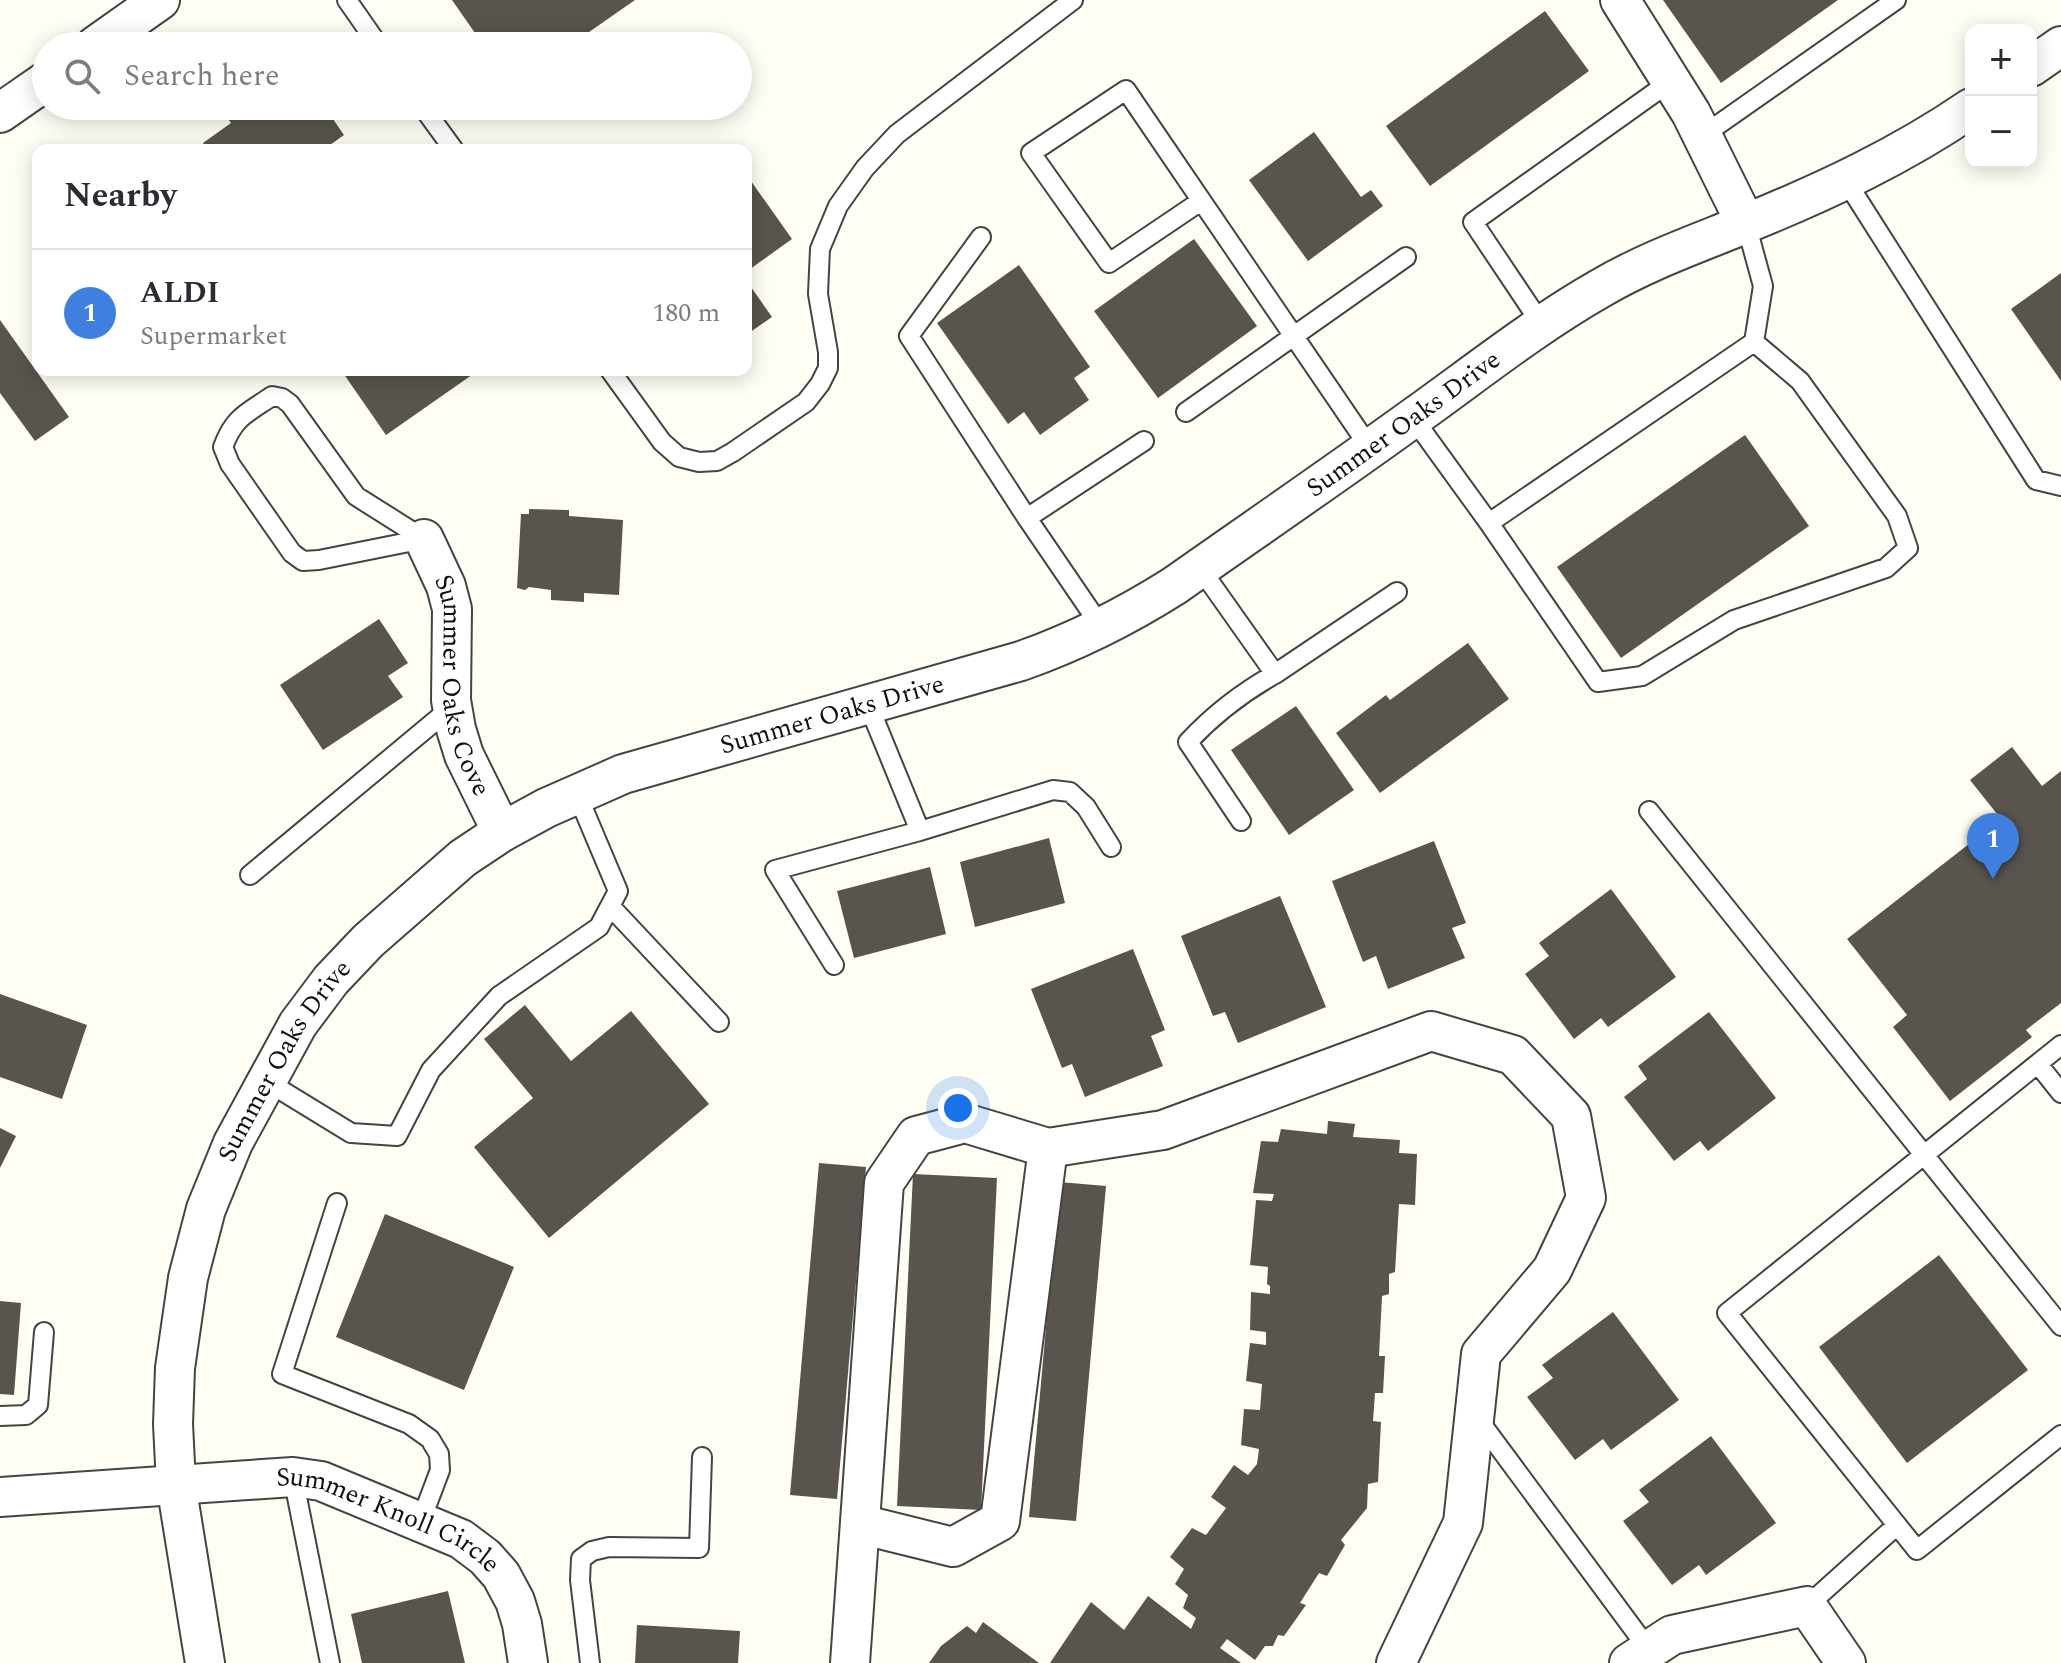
<!DOCTYPE html>
<html lang="en">
<head>
<meta charset="utf-8">
<style>
	:root { --surface:#fff; --page:#f7f7f7; --text:#2b2b33; --muted:#7c7c81; --line:#e1e1e2; --accent:#0f766e }
	body { margin:0; font-family:Spectral,serif; background:var(--page); color:var(--text) }
	.controls { position:absolute; right:24px; top:24px; display:grid; overflow:hidden; border-radius:16px; box-shadow:0 4px 20px #0003 }
	.controls button { width:72px; height:72px; display:grid; place-items:center; padding:0; border:0; border-bottom:2px solid var(--line); background:var(--surface); color:var(--text); font:40px sans-serif }
	.you { position:absolute; left:958px; top:1108px; width:28px; height:28px; margin:-20px; border:6px solid #fff; border-radius:50%; background:#1a73e8; box-shadow:0 0 0 12px #1a73e833 }
	.badge { display:grid; place-items:center; width:52px; height:52px; border-radius:50%; background:var(--accent); color:#fff; font-size:26px; font-weight:700 }
	.pin { position:absolute; translate:-50% -66px; filter:drop-shadow(0 2px 4px #0008) }
	.pin::after { content:''; position:absolute; top:42px; width:28px; height:24px; background:inherit; clip-path:polygon(0 0,100% 0,50% 100%) }
	.list { margin:0; padding:0; list-style:none }
	h2 { display:flex; justify-content:space-between; align-items:center; height:104px; margin:0; padding:0 32px; font-size:34px }
	h2 small { font-size:26px; font-weight:400; color:var(--muted) }
	.list li { display:grid; grid-template-columns:52px 1fr auto; gap:24px; align-items:center; box-sizing:border-box; height:128px; padding:0 32px; border-top:2px solid var(--line) }
	.list b { display:block; font-size:30px; white-space:nowrap }
	.list p { margin:0; font-size:26px; white-space:nowrap; color:var(--muted) }
	.list em { font-size:26px; font-style:normal; color:var(--muted) }
	.icon { flex:none; width:44px; height:44px; fill:none; stroke:currentColor; stroke-width:2; stroke-linecap:round; stroke-linejoin:round }
	.map { position:relative; flex:none; width:2061px; height:1663px; overflow:hidden }
	.search { position:absolute; background:var(--surface); box-shadow:0 4px 20px #0003; left:32px; top:32px; width:720px; height:88px; display:flex; align-items:center; gap:20px; box-sizing:border-box; padding:0 28px; border-radius:44px; color:var(--muted); font-size:30px }
	.panel { position:absolute; background:var(--surface); box-shadow:0 4px 20px #0003; left:32px; top:144px; width:720px; height:232px; border-radius:16px }
	.map>svg:first-child { display:block }
	.building { fill:#59544e }
	.lines { fill:none; stroke-linecap:round; stroke-linejoin:round }
	.lane-casing { stroke:#444; stroke-width:22 }
	.street-casing { stroke:#444; stroke-width:42 }
	.lane { stroke:#fff; stroke-width:18 }
	.street { stroke:#fff; stroke-width:38 }
	.labels { text-anchor:middle; dominant-baseline:central; stroke-width:8; stroke-linejoin:round; paint-order:stroke }
	.street-label { font-size:26px; fill:#111; stroke:#fff }
</style>
</head>
<body>
<div class="map">
<svg width="2061" height="1663" viewBox="0 0 2061 1663">
	<rect width="100%" height="100%" fill="#fefef5"/>
	<path class="building" d="M452,0H635L569,46H509L503,38L492,46H484Z
		M1663,0H1838L1721,83Z
		M1545,11L1589,71L1430,186L1386,126Z
		M224,106H324L344,135L323,150H207L203,143L231,123L220,108Z
		M1314,132L1361,197L1371,190L1383,206L1308,261L1249,180Z
		M746,174L792,239L746,272Z
		M1194,239L1257,326L1158,398L1094,311Z
		M1019,265L1090,367L1074,378L1089,400L1040,435L1024,412L1008,424L937,323Z
		M2061,273V381L2011,309Z
		M746,280L772,317L746,335Z
		M0,320L69,417L35,441L0,393Z
		M341,370H479L386,435Z
		M1745,435L1809,526L1621,658L1557,567Z
		M529,509L569,510V516L623,520L619,595L584,593V602L551,600V590L529,587L525,590L517,588L521,514H529Z
		M379,619L408,663L388,676L403,697L323,750L280,685Z
		M1468,643L1509,699L1380,793L1336,733L1386,695L1390,700Z
		M1296,706L1354,790L1289,835L1231,750Z
		M2012,747L2042,786L2061,771V1003L2026,1030L2032,1037L1950,1101L1893,1027L1907,1015L1847,939L2001,819L1970,780Z
		M1049,838L1065,903L975,927L960,862Z
		M1434,841L1466,923L1452,928L1465,958L1388,989L1376,956L1363,962L1332,881Z
		M930,867L946,934L854,958L837,891Z
		M1611,889L1676,977L1608,1027L1601,1018L1574,1039L1525,974L1549,956L1539,943Z
		M1280,896L1326,1007L1238,1043L1225,1012L1213,1016L1181,936Z
		M1133,949L1165,1030L1151,1036L1163,1066L1085,1097L1072,1064L1062,1068L1031,989Z
		M0,994L87,1025L62,1099L0,1077Z
		M525,1005L571,1061L631,1011L709,1104L549,1238L474,1147L533,1098L484,1039Z
		M1709,1012L1776,1098L1708,1151L1700,1141L1674,1161L1624,1097L1647,1079L1638,1066Z
		M1328,1121L1355,1124L1353,1137L1400,1140L1399,1153L1417,1154L1415,1205L1399,1204L1395,1272L1389,1274V1294L1382,1296L1379,1356H1385L1383,1393H1375L1373,1421L1381,1422L1378,1482L1368,1484L1367,1508L1341,1540L1345,1545L1327,1576L1319,1573L1300,1603L1306,1605L1284,1636L1278,1635L1273,1646H1265L1255,1660L1227,1639L1220,1648L1241,1663H1050L1091,1602L1124,1630L1148,1596L1191,1629L1196,1618L1183,1608L1188,1595L1175,1584L1184,1569L1170,1557L1192,1528L1206,1535L1226,1508L1211,1497L1234,1465L1248,1475L1257,1464L1259,1449L1241,1445L1244,1409L1260,1410L1262,1384L1246,1381L1250,1343L1266,1345V1332L1250,1330L1251,1292L1270,1294V1286L1267,1284L1268,1267L1250,1265L1256,1200L1272,1201L1274,1194L1253,1193L1261,1141L1278,1142L1281,1129L1327,1134Z
		M0,1128L16,1136L0,1168Z
		M819,1163L866,1167L837,1499L790,1495Z
		M913,1174L997,1178L981,1510L897,1506Z
		M1059,1182L1106,1186L1076,1521L1029,1517Z
		M385,1214L514,1267L464,1390L336,1337Z
		M1939,1255L2028,1370L1907,1463L1819,1347Z
		M0,1301L21,1303L14,1395L0,1394Z
		M1613,1312L1679,1400L1611,1450L1603,1439L1575,1460L1527,1397L1553,1378L1542,1365Z
		M1711,1436L1776,1523L1706,1575L1699,1565L1672,1585L1623,1521L1649,1502L1639,1490Z
		M448,1591L465,1663H362L351,1614Z
		M983,1622L1039,1663H929L941,1646L967,1626L976,1633Z
		M637,1625L740,1631L738,1663H635Z"/>
	<g class="lines">
		<defs>
			<path id="lane" d="M347,0L379,46
				M422,106L454,150
				M1702,136L1896,0
				M1846,181L2036,480L2061,486
				M1201,201L1109,263L1031,153L1126,90L1370,448
				M981,237L909,336L1027,518L1102,628
				M1542,325L1473,222L1671,81
				M610,370L662,442L679,457L699,462L717,461L733,452L806,402L820,384L828,368V352L818,294L820,249L838,206L865,168L897,134L1073,0
				M272,396L282,398L290,404L356,496L424,539L319,560L303,561L292,553L230,464L223,447C234,417 246,414 272,396Z
				M1186,412L1406,257
				M1413,418L1489,523L1754,342L1763,286L1746,224
				M1027,518L1144,441
				M1489,523L1598,682L1642,676L1734,620L1886,568L1908,548L1897,516L1800,381L1754,342
				M1200,568L1275,674C1243,692 1213,715 1188,742L1241,821
				M1275,674L1397,592
				M868,704L920,831L1053,790L1070,792L1086,807L1111,847
				M1649,811L2061,1326
				M250,875L452,707
				M610,906L719,1022
				M834,965L775,870L920,831
				M2061,1045L1727,1313L1917,1550L2061,1435
				M2038,1064L2061,1093
				M266,1081L351,1133L397,1136L431,1070L499,996L599,927L618,891L577,794
				M337,1203L282,1374L409,1424L430,1439L439,1454L440,1470L420,1523
				M0,1416L26,1415L38,1405L44,1332
				M1478,1419L1649,1650
				M293,1477L330,1663
				M1807,1606L1897,1525
				M590,1663L580,1580L581,1559L592,1551L609,1547L699,1548L702,1457"/>
			<g id="street">
				<path d="M1620,0L1691,113L1746,224"/>
				<path d="M95,46L160,0"/>
				<path d="M2031,67L2061,46"/>
				<path d="M0,113L46,81"/>
				<path id="s1" d="M424,539L446,586L452,609L451,700L456,729L464,755L502,832"/>
				<path id="s2" d="M0,1497L293,1477L321,1481L461,1539L485,1557L501,1575L515,1601L522,1624L528,1663"/>
				<path d="M860,1524L953,1547L1000,1521L1048,1148"/>
				<path id="s3" d="M205,1663L176,1484L173,1424L175,1368L188,1278L206,1209L233,1143L298,1024L331,980L368,941L463,858L502,832L546,808L623,774L1021,661C1075,642 1125,617 1174,586C1255,529 1337,473 1417,415C1477,372 1536,325 1601,288C1647,261 1696,244 1745,224C1824,192 1901,156 1971,108"/>
				<path d="M850,1663L884,1183L916,1136L965,1123L1048,1148L1163,1130L1431,1031L1513,1055L1571,1116L1586,1198L1552,1270L1481,1354L1463,1523L1396,1663"/>
				<path d="M1629,1663L1672,1635L1807,1606L1846,1663"/>
			</g>
		</defs>
		<use href="#lane" class="lane-casing"/>
		<use href="#street" class="street-casing"/>
		<use href="#lane" class="lane"/>
		<use href="#street" class="street"/>
	</g>
	<g class="labels">
		<g class="street-label">
			<text stroke="none"><textPath href="#s3" startOffset="1948">Summer Oaks Drive</textPath></text>
			<text stroke="none"><textPath href="#s1" startOffset="154">Summer Oaks Cove</textPath></text>
			<text stroke="none"><textPath href="#s3" startOffset="1300">Summer Oaks Drive</textPath></text>
			<text stroke="none"><textPath href="#s3" startOffset="628">Summer Oaks Drive</textPath></text>
			<text stroke="none"><textPath href="#s2" startOffset="398">Summer Knoll Circle</textPath></text>
		</g>
	</g>
</svg>
<div class="controls">
<button>+</button>
<button>−</button>
</div>
<div class="you"></div>
<div class="pin badge" style="left:1993px;top:879px;background:#3f7fe0">1</div>
<div class="search"><svg class="icon" aria-label="search" viewBox="0 0 24 24"><circle cx="10" cy="10" r="6"/><path d="M15 15l6 6"/></svg>Search here</div>
<section class="panel">
<h2>Nearby<small></small></h2>
<ul class="list">
<li><span class="badge" style="background:#3f7fe0">1</span><div><b>ALDI</b><p>Supermarket</p></div><em>180 m</em></li>
</ul>
</section>
</div>
</body>
</html>
